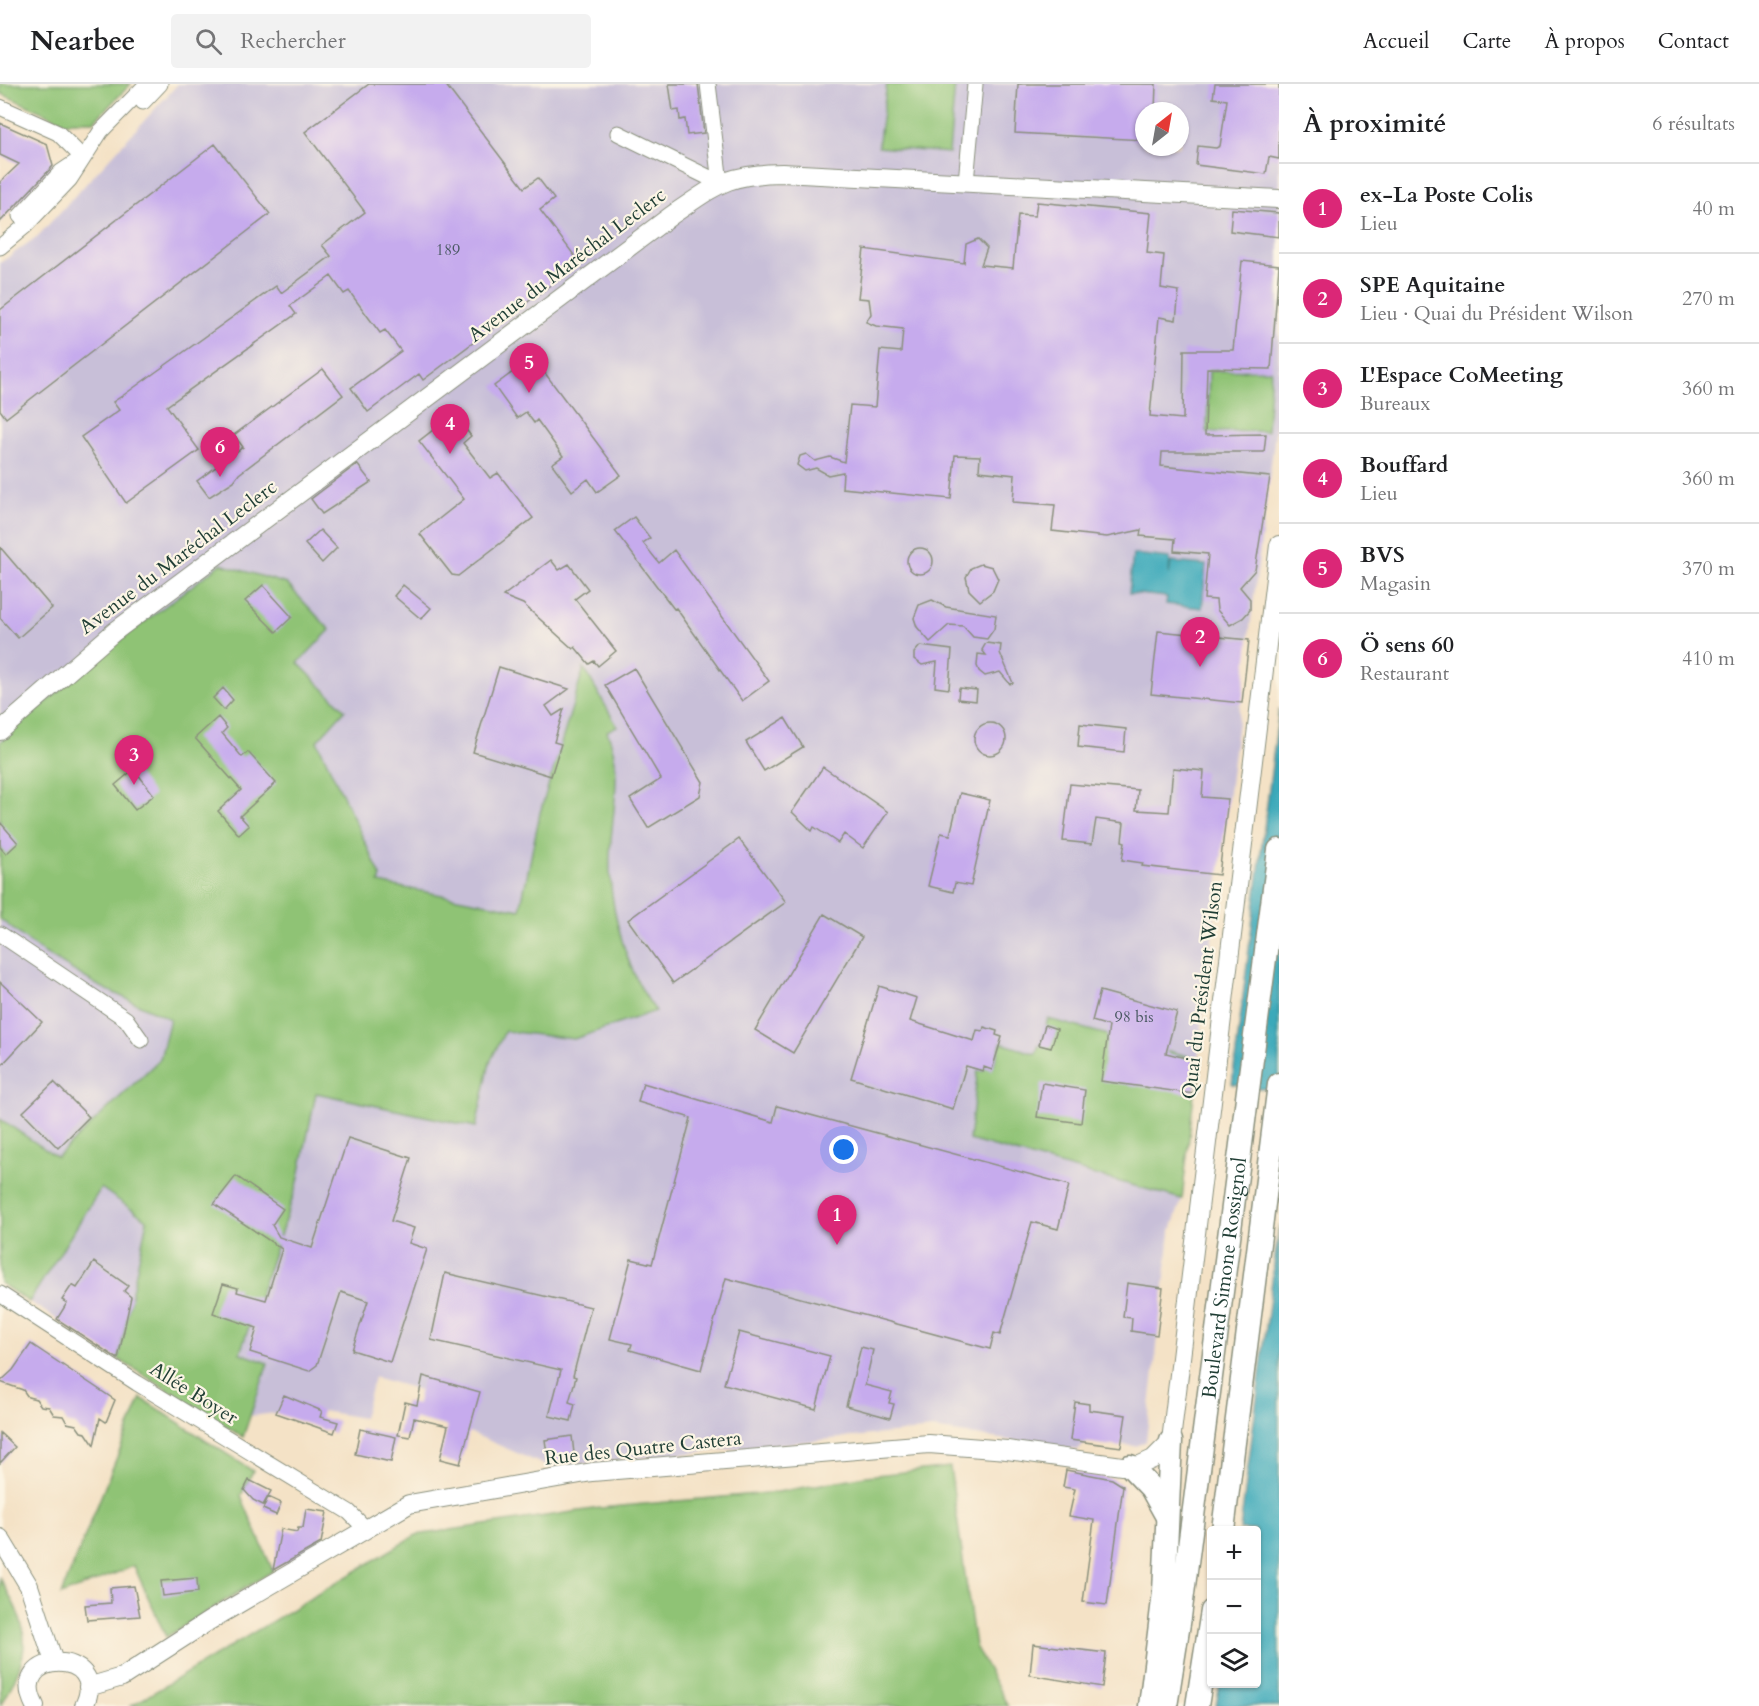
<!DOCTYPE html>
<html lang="fr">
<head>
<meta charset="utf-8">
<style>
	:root { --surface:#fff; --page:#f2f2f2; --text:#202124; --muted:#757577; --line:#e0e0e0; --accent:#db2777 }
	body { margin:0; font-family:Cardo,serif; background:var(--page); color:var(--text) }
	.controls { position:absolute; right:18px; bottom:18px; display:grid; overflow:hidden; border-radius:6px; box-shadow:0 2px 4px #0004 }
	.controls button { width:54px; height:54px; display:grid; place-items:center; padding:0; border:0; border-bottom:2px solid var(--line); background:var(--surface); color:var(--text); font:30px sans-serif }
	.compass { position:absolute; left:1135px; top:18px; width:54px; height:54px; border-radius:50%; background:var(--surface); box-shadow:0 2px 4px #0004; rotate:31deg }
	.you { position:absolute; left:844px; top:1066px; width:21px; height:21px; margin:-15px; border:4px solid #fff; border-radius:50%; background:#1a73e8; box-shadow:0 0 0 9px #1a73e833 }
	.badge { display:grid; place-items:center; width:39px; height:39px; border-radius:50%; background:var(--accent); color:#fff; font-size:20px; font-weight:700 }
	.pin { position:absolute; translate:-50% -50px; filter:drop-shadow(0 2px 3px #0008) }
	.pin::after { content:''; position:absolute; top:32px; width:21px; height:18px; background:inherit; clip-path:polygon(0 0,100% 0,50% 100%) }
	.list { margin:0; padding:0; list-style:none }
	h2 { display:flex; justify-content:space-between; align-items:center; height:78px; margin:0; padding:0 24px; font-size:26px }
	h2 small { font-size:20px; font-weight:400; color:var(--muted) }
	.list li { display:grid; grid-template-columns:39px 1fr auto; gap:18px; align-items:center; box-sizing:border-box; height:90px; padding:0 24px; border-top:2px solid var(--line) }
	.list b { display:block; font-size:22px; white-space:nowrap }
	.list p { margin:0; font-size:20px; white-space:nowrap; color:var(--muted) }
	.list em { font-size:20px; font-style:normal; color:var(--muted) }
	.icon { flex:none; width:33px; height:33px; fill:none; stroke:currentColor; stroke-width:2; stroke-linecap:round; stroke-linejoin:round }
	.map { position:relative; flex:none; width:1279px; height:1622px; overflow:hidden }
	header { display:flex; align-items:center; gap:36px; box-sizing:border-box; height:84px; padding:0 30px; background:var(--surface); border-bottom:2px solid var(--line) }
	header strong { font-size:28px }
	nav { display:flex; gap:33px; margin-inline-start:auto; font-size:21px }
	.search { width:420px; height:54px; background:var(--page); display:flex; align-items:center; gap:15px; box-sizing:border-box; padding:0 21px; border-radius:6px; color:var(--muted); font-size:22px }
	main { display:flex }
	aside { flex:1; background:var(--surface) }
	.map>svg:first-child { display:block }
	.industrial { fill:#c8bfd8; fill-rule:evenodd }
	.green { fill:#8fc374; stroke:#578054; stroke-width:1.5 }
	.water { fill:#3ba9ba; stroke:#2d7377; stroke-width:1.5 }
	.building { fill:#c6abed }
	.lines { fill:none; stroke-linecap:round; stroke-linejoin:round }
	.minor-casing { stroke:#8a907d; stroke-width:17 }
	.tertiary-casing { stroke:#8a907d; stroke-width:20 }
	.primary-casing { stroke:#8a907d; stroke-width:25 }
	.minor { stroke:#fff; stroke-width:15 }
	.tertiary { stroke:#fff; stroke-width:18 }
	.primary { stroke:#fff; stroke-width:22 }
	.labels { text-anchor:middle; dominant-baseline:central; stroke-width:4.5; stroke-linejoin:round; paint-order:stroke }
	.number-label { font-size:16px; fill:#495862 }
	.street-label { font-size:20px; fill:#1f3d34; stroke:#fcf5e5 }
</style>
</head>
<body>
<header>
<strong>Nearbee</strong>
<div class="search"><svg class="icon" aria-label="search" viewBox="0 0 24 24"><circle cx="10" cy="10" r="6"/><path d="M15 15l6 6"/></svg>Rechercher</div>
<nav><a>Accueil</a><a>Carte</a><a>À propos</a><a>Contact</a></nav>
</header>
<main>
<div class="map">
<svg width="1279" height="1622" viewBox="0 0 1279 1622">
	<rect width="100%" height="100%" fill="#fcf5e5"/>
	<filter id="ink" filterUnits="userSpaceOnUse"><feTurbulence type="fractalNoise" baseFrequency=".0167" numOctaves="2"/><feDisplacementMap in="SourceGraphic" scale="12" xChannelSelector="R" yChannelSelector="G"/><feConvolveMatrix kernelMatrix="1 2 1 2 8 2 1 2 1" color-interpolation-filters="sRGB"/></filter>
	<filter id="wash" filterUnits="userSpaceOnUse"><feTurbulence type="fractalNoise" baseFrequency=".008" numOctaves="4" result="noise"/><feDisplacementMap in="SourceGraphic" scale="24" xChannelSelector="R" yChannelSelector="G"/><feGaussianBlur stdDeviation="1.35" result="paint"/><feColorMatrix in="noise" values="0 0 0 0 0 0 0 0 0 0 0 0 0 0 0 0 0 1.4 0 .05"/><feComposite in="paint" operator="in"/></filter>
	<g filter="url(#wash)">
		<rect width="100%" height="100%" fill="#f4e2c6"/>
		<path class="industrial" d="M178,0H1279V318L1228,715L1182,1115L1170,1149L1146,1357L1136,1362L1087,1358L1077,1366L933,1345L549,1383L469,1348L414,1334L420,1306L374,1293L363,1334L322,1327L284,1311L276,1329L216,1336L0,1199V179L38,152ZM1144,27H1180V63H1144Z"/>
		<path class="green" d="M0,0H131L94,37H73L66,39L0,9Z
			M887,0H955L949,69L878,63Z
			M1271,286L1267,347L1207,348L1209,287Z
			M221,480L287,500L330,546L298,579L345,626L317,657L381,792L379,799L520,826L540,729L584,584L617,642L607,647C627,693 607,742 610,789C612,833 629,893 656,927L574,955L505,947L490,978L476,1043L316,1009L298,1098L240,1269L268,1279L243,1353L118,1275L147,1136L101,1104L29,1218L0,1199V1035L57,1073L160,975L170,935L97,901L38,865L0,835V658L102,570Z
			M1048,935L1198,975L1182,1115L969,1056L978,986L983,987L984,983L992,985L1001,959L1036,970Z
			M141,1314L253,1387L241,1412L273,1487L166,1553L134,1482L61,1511Z
			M950,1383L975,1562L1008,1622H131L416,1451L600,1424L778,1408L866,1392Z
			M0,1494C32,1549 32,1566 1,1622Z"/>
		<path class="water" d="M1133,470L1170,474L1169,491L1171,478L1206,481L1202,524L1166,520L1167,513L1129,509Z
			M1279,625V1007L1232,1000Z
			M1279,1142V1622H1216L1220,1600H1256V1446H1240Z"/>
		<g id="blocks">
			<path class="building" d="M369,0H445L524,104L538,94L554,115L540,126L580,179L423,296L419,290L368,328L351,304L401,267L385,246L380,249L349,207L344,210L331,192L290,222L296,230L167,322L199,366L126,419L81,353L119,326L113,318L125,310L276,202L281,209L331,172L322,161L365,128L305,48Z
				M669,0H698L704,49L687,51L685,35L680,36L679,26L673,27Z
				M1018,0H1156L1155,27H1144V56L1015,49Z
				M1215,0H1279V75L1269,73L1266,90L1196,81L1198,62L1216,64L1220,62L1227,16L1213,14Z
				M0,39L47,60L53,82L0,138V98L19,80L0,71Z
				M215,60L270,130L6,334L0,326V226Z
				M1037,118L1151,129L1147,169L1164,171L1161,204L1179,207L1176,236L1159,233L1150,332L1183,335L1184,266H1233L1242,177L1279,181L1271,285L1207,284L1205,351L1266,350L1264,368H1162L1161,382L1270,393L1255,486L1240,503L1250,515V526L1243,534L1230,541L1217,526L1216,516L1204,515L1208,470L1174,467L1175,455L1140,452L1141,446L1107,453L1052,447L1055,421L1013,418L1015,391L979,387L980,372L955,371L951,415L842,404L843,388L828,391L816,384L805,387L797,381L800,372L806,370L815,377L830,373L844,378L850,321L875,323L880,266L901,268L903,245L876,242L866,238L871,230L869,215L858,214L864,165L964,179L966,160L978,155L987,164L981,181L1013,184L1018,131L1035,132Z
				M1232,125L1279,129V153L1230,147Z
				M533,273L621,391L597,408L588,395L572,407L552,380L563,372L537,336L534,339L526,328L517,334L494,302Z
				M323,285L343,311L239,390L234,397L209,413L197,397L243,363L234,351Z
				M451,332L457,334L471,352L463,359L490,394L498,389L533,434L458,492L452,491L420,450L464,415L419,357Z
				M357,380L371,398L322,430L311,415Z
				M634,433L650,454L643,459L659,479L674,466L769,597L742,617L676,524L674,525L615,447Z
				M320,446L337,464L322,479L305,460Z
				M0,463L52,524L18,554L0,534Z
				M907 477a13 13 0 1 1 26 0a13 13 0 1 1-26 0Z
				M551,476L559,486L569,480L588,505L575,515L616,567L598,582L594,577L589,580L575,563L573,565L523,520L503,512Z
				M981,480L992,483L998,495L993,507L980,517L969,506L966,493L971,484Z
				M263,501L292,533L276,548L245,517Z
				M403,501L431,524L421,535L394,512Z
				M932,516L946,523L996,531L994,545L987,555L973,553L963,542L949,541L930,558L917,543L914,534L919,521Z
				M1158,547L1249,556L1242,619L1151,610Z
				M986,559L1001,561L1000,569L1013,599L1010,600L1000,588L985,592L979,587L977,582L978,570L986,571L982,566Z
				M920,562L952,566L949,605L935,603L937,578L922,581L914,575V569Z
				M499,583L569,605L546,622L553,632L564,625L554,658L561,660L551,692L473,668Z
				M634,584L703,698L700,712L648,744L630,715L661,695L605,601Z
				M223,604L233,616L224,626L213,614Z
				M959,604L977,606L976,617L958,615Z
				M218,633L227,644L222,649L242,673L248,668L276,699L240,732L249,742L239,751L218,727L241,706L195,654Z
				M785,634L803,663L764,687L746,658Z
				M974 655a16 16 0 1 1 32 0a16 16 0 1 1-32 0Z
				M1080,640L1126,645L1124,668L1078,663Z
				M823,683L888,728L863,764L844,750L838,759L814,743L812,747L792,728Z
				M1173,684L1204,687L1202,713L1228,715L1219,791L1142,782L1143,779L1122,776L1125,758L1122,757L1124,739L1096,735L1092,760L1063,757L1070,700L1138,706L1136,726L1169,728Z
				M134,685L154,711L135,726L115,701Z
				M960,709L990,716L971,802L955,799L953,808L928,802L941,749L950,751Z
				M0,738L18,759L6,770L0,763Z
				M739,755L786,818L673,899L628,836Z
				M824,830L862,853L793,969L755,946Z
				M0,898L42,938L0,983Z
				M879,902L917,914L910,937L974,957L977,946L983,947L984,943L997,947L996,951L1002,953L992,986L984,983L983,987L966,982L953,1025L851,994Z
				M1100,907L1177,928L1166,969L1198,977L1194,1010L1101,997L1109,942L1092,937Z
				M1045,941L1057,945L1051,964L1039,961Z
				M54,998L89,1033L58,1064L23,1028Z
				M643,999L773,1038L777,1022L1069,1101L1058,1145L1032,1138L1000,1251L994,1249L990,1265L726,1194L701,1286L630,1266L632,1260L610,1255L631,1175L652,1180L691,1034L638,1018Z
				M1042,999L1085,1006L1081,1039L1037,1033Z
				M348,1054L411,1074L391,1137L414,1144L409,1159L427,1165L390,1278L352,1266L368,1217L341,1208L317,1281L309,1287L250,1268L257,1244L213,1229L223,1200L238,1204L237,1208L266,1216L282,1165L214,1120L236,1092L283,1125L272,1141L279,1153L312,1164Z
				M94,1178L128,1202L124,1207L131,1213L118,1275L57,1235L67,1219L62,1216L72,1201L77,1204Z
				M445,1189L591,1223L573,1292L576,1293L569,1318L575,1320L571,1337L549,1332L561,1286L431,1256Z
				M1127,1199L1163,1204L1157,1251L1131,1247L1132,1234L1123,1233Z
				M739,1248L830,1272L816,1325L724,1300Z
				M31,1260L115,1316L106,1338L100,1334L94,1361L86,1349L81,1348L76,1341L67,1339L63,1332L54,1331L49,1323L41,1322L36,1315L28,1313L23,1306L0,1298L13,1286Z
				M861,1263L873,1266L865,1301L892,1308L889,1319L894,1320L890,1334L846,1322Z
				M423,1292L480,1308L460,1380L440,1375L448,1342L414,1334L410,1353L398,1351L405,1318L417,1321Z
				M284,1311L322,1327L320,1333L338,1338L334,1349L276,1329Z
				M1075,1318L1089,1320V1326L1126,1331L1121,1363L1070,1356Z
				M360,1345L396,1353L391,1378L355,1370Z
				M0,1349L15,1363L0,1379Z
				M572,1352L575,1378L549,1383L545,1356Z
				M1066,1386L1112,1395L1123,1402L1107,1521L1083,1518L1094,1436L1069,1432L1075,1405L1063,1403Z
				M249,1396L271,1407L263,1421L253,1416L244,1406Z
				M268,1413L281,1419L276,1431L263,1425Z
				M306,1425L327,1428L321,1459L273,1486L281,1445L297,1448L298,1444H303Z
				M197,1494L198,1508L163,1512L161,1497Z
				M134,1502L140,1532L87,1536L85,1521L111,1519L110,1504Z
				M1033,1560L1106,1569L1102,1603L1030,1591Z"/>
		</g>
	</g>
	<g filter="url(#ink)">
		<use href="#blocks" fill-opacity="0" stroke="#8a907d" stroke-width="1.5"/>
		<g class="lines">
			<defs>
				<path id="minor" d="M143,18L160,0
					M0,23L58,49L83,74
					M618,49L720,99L708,0
					M966,98L975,0
					M20,132L61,88L79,76
					M0,163L24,143L70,95L101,47L147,0
					M0,850L126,935L141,956
					M0,1210L137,1299L349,1428L365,1444"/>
				<path id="tertiary" d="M0,647L114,548L672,131C717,101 726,90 782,89L1279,115
					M0,1454L29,1502L54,1578
					M88,1603L122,1593L209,1537L409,1420L592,1388L929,1360L1007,1366L1122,1382L1140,1381L1153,1375L1171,1357L1279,461
					M35,1622C5,1565 112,1564 84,1622"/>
				<g id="primary">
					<path d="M1130,1382L1151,1404L1166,1431"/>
					<path d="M1223,1446L1279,1000"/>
					<path d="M1150,1622L1164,1508L1171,1357"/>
					<path id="s1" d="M1166,1622L1180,1533L1279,766"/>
					<path d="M1197,1622L1212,1527"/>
				</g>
			</defs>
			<use href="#minor" class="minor-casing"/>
			<use href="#tertiary" class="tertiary-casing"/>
			<use href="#primary" class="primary-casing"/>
			<use href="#minor" class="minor"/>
			<use href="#tertiary" class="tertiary"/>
			<use href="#primary" class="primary"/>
		</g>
	</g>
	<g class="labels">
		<g class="number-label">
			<text x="448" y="166">189</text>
			<text x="1134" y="933">98 bis</text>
		</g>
		<g class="street-label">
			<text transform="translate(567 181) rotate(-37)">Avenue du Maréchal Leclerc</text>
			<text transform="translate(178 473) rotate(-37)">Avenue du Maréchal Leclerc</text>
			<text transform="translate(1202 906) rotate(-83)">Quai du Président Wilson</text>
			<text stroke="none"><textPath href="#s1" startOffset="432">Boulevard Simone Rossignol</textPath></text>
			<text transform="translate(194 1309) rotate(32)">Allée Boyer</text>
			<text transform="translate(643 1364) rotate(-6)">Rue des Quatre Castera</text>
		</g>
	</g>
</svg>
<div class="controls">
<button>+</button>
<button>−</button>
<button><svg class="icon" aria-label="layers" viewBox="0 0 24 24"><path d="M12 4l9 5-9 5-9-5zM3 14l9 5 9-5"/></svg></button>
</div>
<svg class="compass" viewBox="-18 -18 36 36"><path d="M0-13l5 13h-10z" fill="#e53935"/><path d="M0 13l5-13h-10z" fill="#757577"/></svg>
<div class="you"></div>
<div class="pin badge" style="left:837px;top:1161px">1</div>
<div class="pin badge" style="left:1200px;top:583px">2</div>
<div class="pin badge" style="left:134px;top:701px">3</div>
<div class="pin badge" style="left:450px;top:370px">4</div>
<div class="pin badge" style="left:529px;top:309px">5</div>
<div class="pin badge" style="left:220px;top:393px">6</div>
</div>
<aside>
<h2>À proximité<small>6 résultats</small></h2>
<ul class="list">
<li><span class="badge">1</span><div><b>ex-La Poste Colis</b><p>Lieu</p></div><em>40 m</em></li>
<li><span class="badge">2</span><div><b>SPE Aquitaine</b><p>Lieu · Quai du Président Wilson</p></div><em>270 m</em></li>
<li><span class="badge">3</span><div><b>L'Espace CoMeeting</b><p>Bureaux</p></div><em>360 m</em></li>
<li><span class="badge">4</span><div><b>Bouffard</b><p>Lieu</p></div><em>360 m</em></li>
<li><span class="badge">5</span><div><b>BVS</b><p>Magasin</p></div><em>370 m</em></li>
<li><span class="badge">6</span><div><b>Ö sens 60</b><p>Restaurant</p></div><em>410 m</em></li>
</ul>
</aside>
</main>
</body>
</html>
